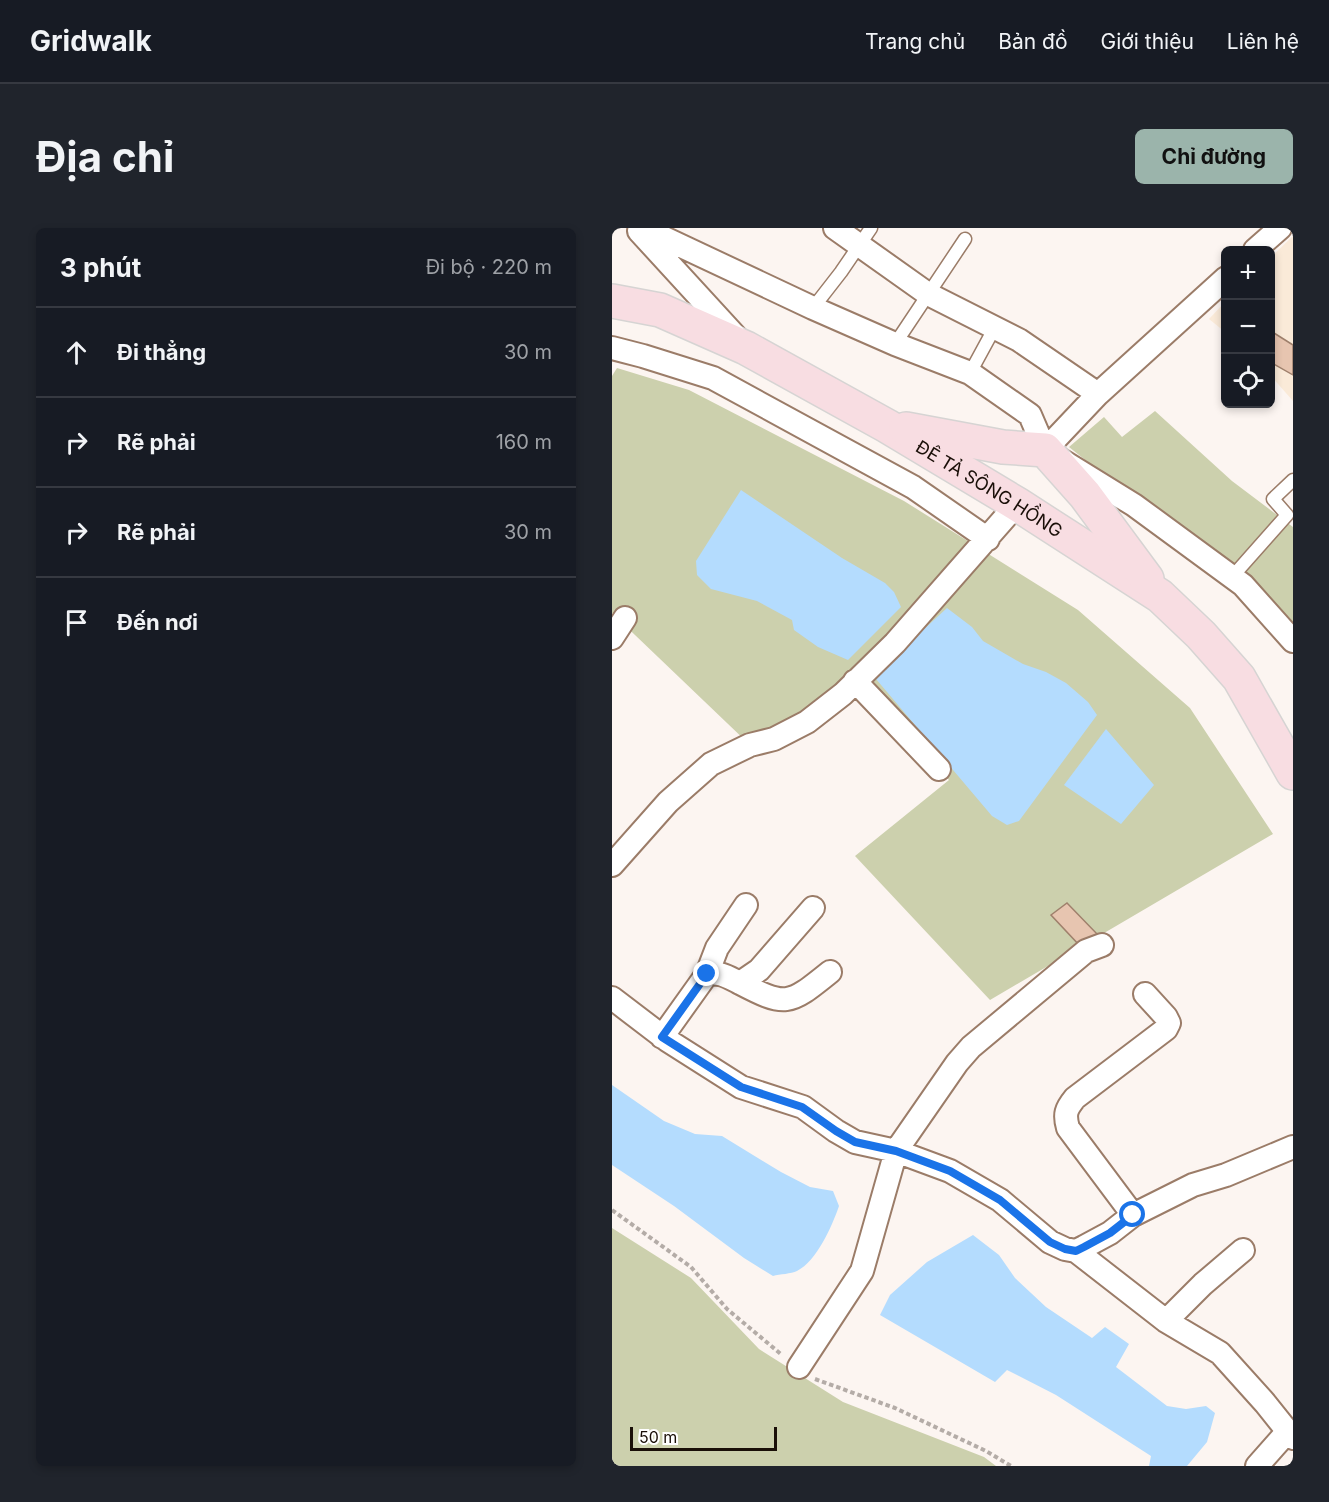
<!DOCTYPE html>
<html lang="vi">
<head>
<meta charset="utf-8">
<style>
	:root { --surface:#171b24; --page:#20242c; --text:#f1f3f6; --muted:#9ea1a6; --line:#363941; --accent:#9bb4ab }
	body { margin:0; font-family:Inter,sans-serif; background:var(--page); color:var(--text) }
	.controls { position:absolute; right:18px; top:18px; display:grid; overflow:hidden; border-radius:9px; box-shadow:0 3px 9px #0003 }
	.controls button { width:54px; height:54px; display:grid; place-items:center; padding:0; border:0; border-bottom:2px solid var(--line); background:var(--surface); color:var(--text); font:30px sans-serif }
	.scale { position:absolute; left:18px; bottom:15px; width:147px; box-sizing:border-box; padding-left:6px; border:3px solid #1a0f08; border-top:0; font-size:16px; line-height:21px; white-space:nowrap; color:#1a0f08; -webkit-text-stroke:4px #fff; paint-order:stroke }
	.stop { position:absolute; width:18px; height:18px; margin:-14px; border:4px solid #1a73e8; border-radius:50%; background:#fff }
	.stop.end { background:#1a73e8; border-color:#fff; box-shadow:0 2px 6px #0008 }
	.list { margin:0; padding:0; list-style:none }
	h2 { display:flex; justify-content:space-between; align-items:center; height:78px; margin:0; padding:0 24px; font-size:26px }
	h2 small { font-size:20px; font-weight:400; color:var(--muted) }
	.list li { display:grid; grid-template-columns:39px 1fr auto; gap:18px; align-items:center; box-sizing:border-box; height:90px; padding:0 24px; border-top:2px solid var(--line) }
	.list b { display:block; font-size:22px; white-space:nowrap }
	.list em { font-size:20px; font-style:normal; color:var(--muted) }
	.icon { flex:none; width:33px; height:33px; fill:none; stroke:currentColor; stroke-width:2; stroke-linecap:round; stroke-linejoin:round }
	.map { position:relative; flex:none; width:681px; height:1238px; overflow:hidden; border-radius:9px }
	header { display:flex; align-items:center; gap:36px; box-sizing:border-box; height:84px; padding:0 30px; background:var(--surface); border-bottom:2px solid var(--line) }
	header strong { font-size:28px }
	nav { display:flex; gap:33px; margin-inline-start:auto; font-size:21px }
	.intro { display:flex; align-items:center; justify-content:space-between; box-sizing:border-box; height:144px; padding:0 36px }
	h1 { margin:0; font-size:42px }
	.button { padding:15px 27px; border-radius:9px; background:var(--accent); color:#111; font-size:21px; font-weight:700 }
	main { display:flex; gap:36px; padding:0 36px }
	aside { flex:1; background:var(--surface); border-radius:9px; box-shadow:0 3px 9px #0003 }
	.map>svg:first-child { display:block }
	.education { fill:#faead8 }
	.green { fill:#ccd0ad }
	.water { fill:#b4dcfe }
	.building { fill:#e7c5b0; stroke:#9f806c; stroke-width:1.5 }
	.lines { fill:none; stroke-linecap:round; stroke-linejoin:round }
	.service-casing { stroke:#9b7c68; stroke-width:15 }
	.minor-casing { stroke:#9b7c68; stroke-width:26 }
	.primary-casing { stroke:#d6d4d3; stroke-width:36 }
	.path { stroke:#b4aca7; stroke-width:4; stroke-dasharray:4.5 3; stroke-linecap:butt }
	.service { stroke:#fff; stroke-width:12 }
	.minor { stroke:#fff; stroke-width:22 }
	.primary { stroke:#f8dde2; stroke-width:33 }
	.route { stroke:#1a73e8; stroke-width:8 }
	.labels { text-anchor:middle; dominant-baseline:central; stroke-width:4.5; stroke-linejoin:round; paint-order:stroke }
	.street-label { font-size:18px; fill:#1a0f08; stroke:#fff }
</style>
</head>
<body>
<header>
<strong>Gridwalk</strong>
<nav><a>Trang chủ</a><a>Bản đồ</a><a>Giới thiệu</a><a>Liên hệ</a></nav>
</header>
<div class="intro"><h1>Địa chỉ</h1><a class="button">Chỉ đường</a></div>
<main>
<aside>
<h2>3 phút<small>Đi bộ · 220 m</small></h2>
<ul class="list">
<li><svg class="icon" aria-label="ahead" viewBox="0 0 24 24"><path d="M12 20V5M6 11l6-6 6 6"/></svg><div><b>Đi thẳng</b></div><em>30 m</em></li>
<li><svg class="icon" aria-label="right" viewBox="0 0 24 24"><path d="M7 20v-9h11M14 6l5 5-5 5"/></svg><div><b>Rẽ phải</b></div><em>160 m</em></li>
<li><svg class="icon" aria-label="right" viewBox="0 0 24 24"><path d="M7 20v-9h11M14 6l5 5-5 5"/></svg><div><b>Rẽ phải</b></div><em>30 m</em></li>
<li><svg class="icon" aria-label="arrive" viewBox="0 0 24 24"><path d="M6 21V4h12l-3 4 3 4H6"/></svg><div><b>Đến nơi</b></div></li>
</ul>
</aside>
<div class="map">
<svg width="681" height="1238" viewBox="0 0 681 1238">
	<rect width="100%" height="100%" fill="#fcf5f1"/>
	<path class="education" d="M681,8V173L659,148L658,30Z
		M613,74V104L597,91Z"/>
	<path class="green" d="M5,140L77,162L292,273L466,382L578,480L661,606L378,772L243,628L337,552L244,453L138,517L0,385V148Z
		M543,183L620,253L681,299V413L620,349L457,219L492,189L510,209Z
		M0,1000L79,1050L147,1121L231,1174L372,1229L384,1238H0Z"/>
	<path class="water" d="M129,262L230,330L273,355L282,364L289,379L236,432L206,419L182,402L180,392L145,373L99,361L85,347L84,333Z
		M335,380L360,399L371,413L411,436L434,444L454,455L476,474L485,487L407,593L395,597L380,588L264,451L298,414Z
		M494,501L542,557L509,596L452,557Z
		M0,857L52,893L83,906L110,908L169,944L198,959L221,963L227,978C220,998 205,1033 185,1043C179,1046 168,1046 161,1048L132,1030L62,978L0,937Z
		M361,1007L387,1027L403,1050L434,1079L480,1110L493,1099L517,1116L504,1139L555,1178L574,1181L594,1178L603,1185L595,1214L575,1238H537L539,1228L444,1167L395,1142L383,1154L268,1087L278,1067L315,1034Z"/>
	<path class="building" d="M662,105L681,117V147L658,134V112Z
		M455,675L487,708L469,719L439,687Z"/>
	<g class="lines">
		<defs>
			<path id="service" d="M201,80L229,44L259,0
				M283,116L353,11
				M358,145L383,99
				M620,349L675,287L661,271L681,252"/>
			<path id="minor" d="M31,0L201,80L283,116L358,145L418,187L433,222L522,277L631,357L681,413
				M223,0L316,66L407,112L486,166
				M27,3L126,111
				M643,22L668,0
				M0,120L31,128L101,150L301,259L376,311
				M433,222L486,166L614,50
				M0,410L13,390
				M243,453L327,541
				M0,637L56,574L99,536L138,517L162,511L195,494L231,466L283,415L405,276
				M95,746L105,720L134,677
				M128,755L147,742L201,680
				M0,770L55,812L129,859L191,879L224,903L243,914L284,923L338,943L388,972L438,1014L453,1021L464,1023L472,1019L498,1005L521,987L581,957L614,947L681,919
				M50,809L95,746C108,744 114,748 126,754C174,779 176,778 218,744
				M521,987L456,900C452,886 454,881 463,870L554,801L557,795L554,789L533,766
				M464,1023L554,1093L608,1125L653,1175L681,1210
				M554,1093L591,1056L631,1022
				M187,1139L250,1043L284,923L345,835L359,819L474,723L490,717
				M645,1238L676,1203"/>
			<g id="primary">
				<path id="s1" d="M0,73L48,82L134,120L275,198L405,276L548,368L589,407L627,450L681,545"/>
				<path d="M294,201L391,219L433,222L473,267L535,351"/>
			</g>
		</defs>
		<use href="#service" class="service-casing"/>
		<use href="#minor" class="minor-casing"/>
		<use href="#primary" class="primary-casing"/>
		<path class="path" d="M0,982L79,1039L115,1081L170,1127
			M203,1151L283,1180L374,1223L399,1238"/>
		<use href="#service" class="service"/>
		<use href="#minor" class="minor"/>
		<use href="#primary" class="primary"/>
	</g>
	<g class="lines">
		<path class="route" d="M95,746L50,809L129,859L190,879L224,903L243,914L284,923L338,943L388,972L438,1014L453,1021L464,1023L472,1019L498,1005L521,987"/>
	</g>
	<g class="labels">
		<g class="street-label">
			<text stroke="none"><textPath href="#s1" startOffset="424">ĐÊ TẢ SÔNG HỒNG</textPath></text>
		</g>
	</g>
</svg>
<div class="controls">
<button>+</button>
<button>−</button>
<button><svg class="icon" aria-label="locate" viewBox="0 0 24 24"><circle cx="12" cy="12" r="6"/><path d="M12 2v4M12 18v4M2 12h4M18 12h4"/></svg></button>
</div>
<div class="scale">50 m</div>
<div class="stop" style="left:521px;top:987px"></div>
<div class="stop end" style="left:95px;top:746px"></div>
</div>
</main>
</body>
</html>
